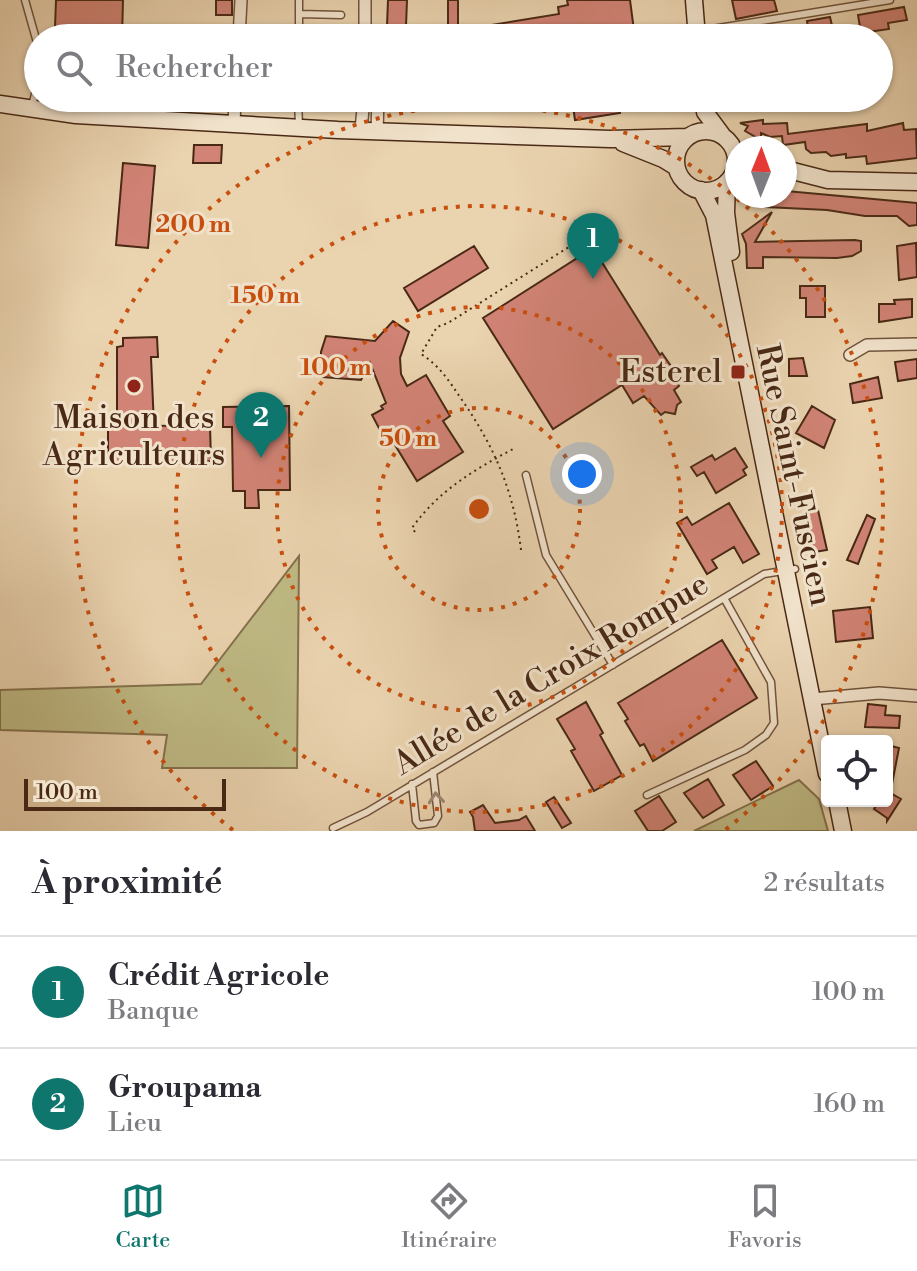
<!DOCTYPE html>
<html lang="fr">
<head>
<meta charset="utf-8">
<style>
	:root { --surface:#fff; --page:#f2f2f3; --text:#2b2b33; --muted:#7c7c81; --line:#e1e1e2; --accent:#0f766e }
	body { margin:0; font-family:"Libre Bodoni",serif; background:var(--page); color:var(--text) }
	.controls { position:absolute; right:24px; bottom:24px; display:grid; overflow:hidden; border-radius:8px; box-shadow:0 2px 6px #0004 }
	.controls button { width:72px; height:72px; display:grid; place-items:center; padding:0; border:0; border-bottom:2px solid var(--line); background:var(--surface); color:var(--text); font:40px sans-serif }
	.compass { position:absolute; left:725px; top:136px; width:72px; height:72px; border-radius:50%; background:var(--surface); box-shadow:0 2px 6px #0004; rotate:1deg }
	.scale { position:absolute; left:24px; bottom:20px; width:202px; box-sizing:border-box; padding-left:8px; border:4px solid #492915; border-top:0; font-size:22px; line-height:28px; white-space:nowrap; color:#492915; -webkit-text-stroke:6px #f1e2cb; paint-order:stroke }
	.you { position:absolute; left:582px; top:474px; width:28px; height:28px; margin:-20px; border:6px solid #fff; border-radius:50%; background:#1a73e8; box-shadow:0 0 0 12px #1a73e833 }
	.badge { display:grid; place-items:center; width:52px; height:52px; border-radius:50%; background:var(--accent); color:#fff; font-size:26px; font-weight:700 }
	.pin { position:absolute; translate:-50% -66px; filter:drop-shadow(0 2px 4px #0008) }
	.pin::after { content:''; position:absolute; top:42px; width:28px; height:24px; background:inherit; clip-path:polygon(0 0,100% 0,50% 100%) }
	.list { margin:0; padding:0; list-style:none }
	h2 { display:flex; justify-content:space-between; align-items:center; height:104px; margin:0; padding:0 32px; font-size:34px }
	h2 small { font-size:26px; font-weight:400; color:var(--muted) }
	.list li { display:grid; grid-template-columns:52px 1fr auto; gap:24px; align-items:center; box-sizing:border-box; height:112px; padding:0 32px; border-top:2px solid var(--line) }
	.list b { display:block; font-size:30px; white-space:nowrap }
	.list p { margin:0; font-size:26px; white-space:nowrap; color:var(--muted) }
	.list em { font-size:26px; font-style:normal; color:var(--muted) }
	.icon { flex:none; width:44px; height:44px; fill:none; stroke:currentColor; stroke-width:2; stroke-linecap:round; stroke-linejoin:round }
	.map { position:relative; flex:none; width:917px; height:831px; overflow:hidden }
	.search { position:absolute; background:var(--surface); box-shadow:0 2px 6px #0004; left:24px; right:24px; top:24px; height:88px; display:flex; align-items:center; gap:20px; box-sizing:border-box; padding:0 28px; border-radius:44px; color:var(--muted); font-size:30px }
	.sheet { height:328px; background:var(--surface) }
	nav { display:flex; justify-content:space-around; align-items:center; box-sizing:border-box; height:112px; border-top:2px solid var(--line); background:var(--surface); font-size:22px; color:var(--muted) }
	nav a { display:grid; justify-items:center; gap:4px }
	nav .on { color:var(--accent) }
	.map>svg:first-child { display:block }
	.green { fill:#bfba85; stroke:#84724d; stroke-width:2 }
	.building { fill:#d18375; stroke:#492915; stroke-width:2 }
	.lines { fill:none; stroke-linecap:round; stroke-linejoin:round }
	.lane-casing { stroke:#71543c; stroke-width:9 }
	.street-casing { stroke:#71543c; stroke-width:14 }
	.secondary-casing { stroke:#492915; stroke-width:19 }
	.path { stroke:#492915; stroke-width:2; stroke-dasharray:2 4; stroke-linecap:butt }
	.lane { stroke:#f1e2cb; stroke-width:6 }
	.street { stroke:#f1e2cb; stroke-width:11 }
	.secondary { stroke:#f1e2cb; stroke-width:16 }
	.oneway { stroke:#9d8670 }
	.ring { fill:none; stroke:#c84f0e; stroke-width:4; stroke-dasharray:4 8 }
	.poi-dot { fill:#8f2418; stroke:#f1e2cb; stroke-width:3 }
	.labels { text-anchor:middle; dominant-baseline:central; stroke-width:6; stroke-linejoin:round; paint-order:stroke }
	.poi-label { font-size:32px; fill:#492915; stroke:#f1e2cb; text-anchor:end }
	.street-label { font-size:32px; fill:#492915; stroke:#f1e2cb }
	.centre { fill:#c84f0e; stroke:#f1e2cb; stroke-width:4 }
	.ring-label { font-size:24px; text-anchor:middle; font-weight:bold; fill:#c84f0e; stroke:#f1e2cb; stroke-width:6; stroke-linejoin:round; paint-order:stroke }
</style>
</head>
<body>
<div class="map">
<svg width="917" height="831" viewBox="0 0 917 831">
	<rect width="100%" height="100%" fill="#ead3af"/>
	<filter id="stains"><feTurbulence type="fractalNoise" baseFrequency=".0025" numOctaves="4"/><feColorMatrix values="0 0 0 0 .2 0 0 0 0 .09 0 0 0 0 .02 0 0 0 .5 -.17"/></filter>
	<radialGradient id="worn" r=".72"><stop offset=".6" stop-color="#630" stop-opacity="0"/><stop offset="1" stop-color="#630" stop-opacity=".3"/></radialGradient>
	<path class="green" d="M299,556L297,768H162L167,735L0,730V690L201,684Z
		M799,780L819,799L828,831H694Z"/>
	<path class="building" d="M56,0H123L122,38H80L81,28L55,27Z
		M216,0H232V15H216Z
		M388,0H407L406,26H387Z
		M448,0H458V35H448Z
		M567,0H630L635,38H601L599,27L540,35V38H493L491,25L559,14L558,7L568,5Z
		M732,0H774L777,11L736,19Z
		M904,7L907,20L888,23L889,29L861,33L858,15Z
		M830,17L834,34L810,38L807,21Z
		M618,98L620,113L575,120L572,99Z
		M763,120V124L787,123L788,134L867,124V131L903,123L904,130L916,129L917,158L867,164L866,156L846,158V154L831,156L826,152L811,153L806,149L805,142L783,145L782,136L770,137L761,133V140L745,131L748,126L740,123Z
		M194,145H222L221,163H193Z
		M123,163L155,166L148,248L116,245Z
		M786,191L917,203V225L909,226L897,216H865L827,210L766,207L769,196H785Z
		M772,212L755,242L855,240L861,241V251L852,256L837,258L763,257V268H747L746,244L742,234Z
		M916,243L917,277L899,280L897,246Z
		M474,246L488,268L418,311L404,288Z
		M593,248L660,355L662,353L675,372L672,374L679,386L674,390L681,402L677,405L675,414L665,412L661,415L644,396L633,403L622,385L553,429L483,318Z
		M800,286H825V317H806V298H800Z
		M912,299V317L879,322V304H895L894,300Z
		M393,321L409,332L400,358L401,374L407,386L426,375L450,416L443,421L463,452L417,481L384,427L380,430L372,415L383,409L381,406L386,403L370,363L361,380L323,377L321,370V352L326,336L375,341Z
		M157,337L158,357H151L154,426L210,425L211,461L108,463V427H117V347L123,346V338Z
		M803,358L807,376H789V359Z
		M917,359V378L898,381L895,362Z
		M878,377L882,398L853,403L850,384Z
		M289,406L290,490H258L259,508H245V491H233L232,427H223V407Z
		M812,406L835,420L824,448L796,433Z
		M735,448L747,467L743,470L746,475L716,493L704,472L697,476L691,467L712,455L715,460Z
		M729,503L759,554L743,563L734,547L712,560L717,568L707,574L677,523L687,517L692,525Z
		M818,510L827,550L814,552L806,512Z
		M867,515L875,519L858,564L847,560Z
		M870,607L873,638L836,642L833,611Z
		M722,640L757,698L653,761L644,744L640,746L625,721L628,719L618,703Z
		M586,702L603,733L600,735L622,775L594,791L571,751L575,749L557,719Z
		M868,704L886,706L885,715L900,716L899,728L865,727Z
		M887,745L899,748L892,784H887Z
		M756,761L773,786L751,800L733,775Z
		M708,779L724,805L703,818L684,793Z
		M887,791L901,799L887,821V818L874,809L879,801H887Z
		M659,796L676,822L662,831H648L635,811Z
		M554,797L571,823L562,828L546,802Z
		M483,805L495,823L519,820L526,816L535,831H475L473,817L470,812Z"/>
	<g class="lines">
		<defs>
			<path id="lane" d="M25,0L38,46
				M299,14L341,15
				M700,31L890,0
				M299,38V0
				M298,98L299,127
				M32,106L38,82
				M526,475L546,555L613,665
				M412,784L416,821L419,825L434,823L438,816L433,772
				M647,795L745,750L766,735L774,723L771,682L724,598
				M333,828L367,812L764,574L795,569"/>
			<path id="street" d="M365,37L379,38
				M239,38L241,0
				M365,38V0
				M234,124L235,98
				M361,130L364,98
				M377,131L378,98
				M850,355L867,345L917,344
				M812,699L879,693L917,696"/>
			<path id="secondary" d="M694,0L697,38
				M703,98L705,112L722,135
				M0,104L76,115L338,130L610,139L687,137
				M676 161a30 30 0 1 1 60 0a30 30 0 1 1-60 0Z
				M623,143L663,159L676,167
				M785,169L828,180L917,182
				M727,182L726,213L731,252
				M701,190L714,215L827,774
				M837,801L843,831"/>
		</defs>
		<use href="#lane" class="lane-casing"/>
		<use href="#street" class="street-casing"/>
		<use href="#secondary" class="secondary-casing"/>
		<path class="path" d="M415,532L412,528C438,491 475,469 515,448
			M521,550C514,492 495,448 462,400C449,381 440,366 421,354L437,327L448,323L596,230"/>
		<use href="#lane" class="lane"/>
		<use href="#street" class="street"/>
		<use href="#secondary" class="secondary"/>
	</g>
	<defs><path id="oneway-chevron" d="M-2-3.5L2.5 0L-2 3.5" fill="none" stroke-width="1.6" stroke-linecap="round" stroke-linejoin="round" transform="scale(2)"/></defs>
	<use class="oneway" href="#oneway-chevron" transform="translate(436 798) rotate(-96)"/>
	<g class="ring">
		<circle cx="479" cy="509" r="101"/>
		<circle cx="479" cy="509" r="202"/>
		<circle cx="479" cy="509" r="303"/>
		<path d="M233 830A404 404 0 1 1 725 830"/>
	</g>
	<g class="poi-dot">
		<rect x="730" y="364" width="16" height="16" rx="4"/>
		<circle cx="134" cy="386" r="8"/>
	</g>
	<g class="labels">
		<g class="poi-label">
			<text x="722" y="372">Esterel</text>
			<text x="134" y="418" text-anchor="middle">Maison des<tspan x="134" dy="37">Agriculteurs</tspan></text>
		</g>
		<g class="street-label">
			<text transform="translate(794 475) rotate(78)">Rue Saint-Fuscien</text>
			<text transform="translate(551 674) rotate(-31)">Allée de la Croix Rompue</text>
		</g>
	</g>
	<circle cx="479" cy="509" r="12" class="centre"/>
	<g class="ring-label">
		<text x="193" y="232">200 m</text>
		<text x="265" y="303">150 m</text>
		<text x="336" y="375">100 m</text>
		<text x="408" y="446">50 m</text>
	</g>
	<rect width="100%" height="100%" filter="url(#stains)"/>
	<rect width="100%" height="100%" fill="url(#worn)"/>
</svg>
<div class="controls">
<button><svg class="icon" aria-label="locate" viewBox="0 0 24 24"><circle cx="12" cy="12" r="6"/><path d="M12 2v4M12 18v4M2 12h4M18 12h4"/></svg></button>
</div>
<svg class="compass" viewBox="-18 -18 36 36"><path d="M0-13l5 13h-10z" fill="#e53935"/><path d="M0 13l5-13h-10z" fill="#7c7c81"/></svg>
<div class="scale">100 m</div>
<div class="you"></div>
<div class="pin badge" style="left:593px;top:279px">1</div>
<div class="pin badge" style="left:261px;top:458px">2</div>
<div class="search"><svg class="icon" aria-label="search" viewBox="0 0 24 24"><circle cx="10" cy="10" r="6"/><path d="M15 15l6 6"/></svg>Rechercher</div>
</div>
<section class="sheet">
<h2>À proximité<small>2 résultats</small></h2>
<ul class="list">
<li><span class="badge">1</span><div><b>Crédit Agricole</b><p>Banque</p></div><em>100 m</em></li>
<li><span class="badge">2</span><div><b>Groupama</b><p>Lieu</p></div><em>160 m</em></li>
</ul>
</section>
<nav>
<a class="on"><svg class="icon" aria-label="map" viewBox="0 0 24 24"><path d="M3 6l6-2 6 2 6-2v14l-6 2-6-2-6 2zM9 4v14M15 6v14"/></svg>Carte</a>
<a><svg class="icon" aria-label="directions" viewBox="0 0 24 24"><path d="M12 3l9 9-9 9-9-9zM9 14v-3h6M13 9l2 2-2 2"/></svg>Itinéraire</a>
<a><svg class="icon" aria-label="saved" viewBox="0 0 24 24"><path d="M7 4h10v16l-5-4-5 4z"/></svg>Favoris</a>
</nav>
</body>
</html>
